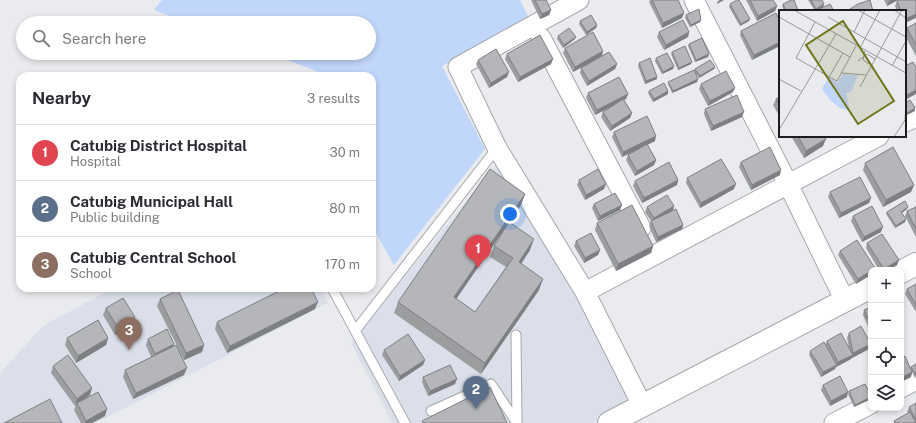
<!DOCTYPE html>
<html lang="en">
<head>
<meta charset="utf-8">
<style>
	:root { --surface:#fff; --page:#f7f7f7; --text:#2b2b33; --muted:#7c7c81; --line:#e1e1e2; --accent:#70741c }
	body { margin:0; font-family:"Public Sans",sans-serif; background:var(--page); color:var(--text) }
	.controls { position:absolute; right:12px; bottom:12px; display:grid; overflow:hidden; border-radius:8px; box-shadow:0 2px 6px #0003 }
	.controls button { width:36px; height:36px; display:grid; place-items:center; padding:0; border:0; border-bottom:1px solid var(--line); background:var(--surface); color:var(--text); font:20px sans-serif }
	.you { position:absolute; left:510px; top:214px; width:14px; height:14px; margin:-10px; border:3px solid #fff; border-radius:50%; background:#1a73e8; box-shadow:0 0 0 6px #1a73e833 }
	.badge { display:grid; place-items:center; width:26px; height:26px; border-radius:50%; background:var(--accent); color:#fff; font-size:13px; font-weight:700 }
	.pin { position:absolute; translate:-50% -33px; filter:drop-shadow(0 1px 2px #0008) }
	.pin::after { content:''; position:absolute; top:21px; width:14px; height:12px; background:inherit; clip-path:polygon(0 0,100% 0,50% 100%) }
	.list { margin:0; padding:0; list-style:none }
	h2 { display:flex; justify-content:space-between; align-items:center; height:52px; margin:0; padding:0 16px; font-size:17px }
	h2 small { font-size:13px; font-weight:400; color:var(--muted) }
	.list li { display:grid; grid-template-columns:26px 1fr auto; gap:12px; align-items:center; box-sizing:border-box; height:56px; padding:0 16px; border-top:1px solid var(--line) }
	.list b { display:block; font-size:15px; white-space:nowrap }
	.list p { margin:0; font-size:13px; white-space:nowrap; color:var(--muted) }
	.list em { font-size:13px; font-style:normal; color:var(--muted) }
	.icon { flex:none; width:22px; height:22px; fill:none; stroke:currentColor; stroke-width:2; stroke-linecap:round; stroke-linejoin:round }
	.map { position:relative; flex:none; width:916px; height:423px; overflow:hidden }
	.search { position:absolute; background:var(--surface); box-shadow:0 2px 6px #0003; left:16px; top:16px; width:360px; height:44px; display:flex; align-items:center; gap:10px; box-sizing:border-box; padding:0 14px; border-radius:22px; color:var(--muted); font-size:15px }
	.panel { position:absolute; background:var(--surface); box-shadow:0 2px 6px #0003; left:16px; top:72px; width:360px; height:220px; border-radius:12px }
	.map>svg:first-child { display:block }
	.built { fill:#dadfe9 }
	.green { fill:#c1d6fb }
	.lines { fill:none; stroke-linecap:round; stroke-linejoin:round }
	.service-casing { stroke:#a5a7aa; stroke-width:11 }
	.minor-casing { stroke:#a5a7aa; stroke-width:21 }
	.tertiary-casing { stroke:#a5a7aa; stroke-width:24 }
	.service { stroke:#fff; stroke-width:9 }
	.minor { stroke:#fff; stroke-width:19 }
	.tertiary { stroke:#fff; stroke-width:22 }
	.wall { fill:#9b9d9f }
	.shaded-wall { fill:#7e7f82 }
	.building { fill:#b4b6b9; stroke:#7e7f82 }
	.inset-road { fill:none; stroke:#97999b; stroke-width:1 }
	.view { fill:#70741c; fill-opacity:0.15; stroke:#70741c; stroke-width:2 }
	.inset-edge { fill:none; stroke:#1c1d1e; stroke-width:2 }
</style>
</head>
<body>
<div class="map">
<svg width="916" height="423" viewBox="0 0 916 423">
	<rect width="100%" height="100%" fill="#e9ebee"/>
	<path class="built" d="M495,166L504,169L635,403L593,423H392L351,343Z
		M113,288H320L328,303L96,423H0V373L43,326Z"/>
	<path class="green" d="M162,0H520L530,20L442,66L485,149L394,265L372,226V76H314L316,71L269,53H369V23H188L154,10Z"/>
	<g class="lines">
		<defs>
			<path id="service" d="M332,288L405,423
				M355,331L497,148
				M516,335L517,423
				M431,411L491,384L517,423"/>
			<path id="minor" d="M579,0L458,67L497,148L585,292L642,405
				M694,0L788,184L845,301
				M541,38L641,228
				M905,122L916,117
				M585,292L879,136
				M901,388L916,380
				M834,423L871,404"/>
			<path id="tertiary" d="M901,272L916,264
				M609,423L871,287"/>
		</defs>
		<use href="#service" class="service-casing"/>
		<use href="#minor" class="minor-casing"/>
		<use href="#tertiary" class="tertiary-casing"/>
		<use href="#service" class="service"/>
		<use href="#minor" class="minor"/>
		<use href="#tertiary" class="tertiary"/>
	</g>
	<path class="wall" d="M531,0H546L551,10L549,15L540,19Z
		M650,0H678L682,18L662,28L649,2Z
		M746,0H773L777,6L775,11L757,21Z
		M808,0H822L824,4L823,7L815,11Z
		M884,0H898L887,6Z
		M897,1L905,11H897L895,6Z
		M730,4L749,21L740,26L729,7Z
		M783,4L798,10V11H784L782,6Z
		M776,13L752,60L740,35L741,31Z
		M686,15L701,20L700,22L690,27L685,18Z
		M580,21L597,25L596,28L586,35L579,24Z
		M916,23V56L905,36V33L907,28Z
		M659,32H689L688,37L664,50L657,37Z
		M558,36L575,39L563,48L557,39Z
		M689,44L708,57L695,62L688,46Z
		M565,48L602,56L573,72L563,53Z
		M672,52L691,64L678,70L671,54Z
		M507,54L551,64L518,82L505,59Z
		M656,58L674,66L673,69L662,74L655,61Z
		M478,60L507,77L489,88L476,64Z
		M639,63L657,77V79L645,84L638,66Z
		M617,64L615,69L587,86L580,73L581,68Z
		M715,67L714,69L699,78L694,71L695,69Z
		M698,79L697,82L672,93L668,84V82Z
		M701,84L733,92L708,106L699,89Z
		M649,91H668V94L653,102L648,93Z
		M588,93L628,94L626,99L624,100L632,113L630,118L610,131L601,117L603,112L611,107L595,115L586,98Z
		M780,96V117L773,105L776,99Z
		M705,109L742,117L711,131L704,114Z
		M614,132L655,141L647,145L656,160L654,165L635,176L626,160L628,155L639,149L622,157L612,137Z
		M791,136H824L823,146L804,158Z
		M741,162L780,175L751,190L739,167Z
		M865,163L914,185L911,192L883,207L863,170Z
		M687,178L734,189L700,208L686,183Z
		M579,180L604,189L585,200L577,185Z
		M678,180L677,185L642,203L633,186L635,181Z
		M830,192L869,203L839,218L828,197Z
		M525,194L521,205L456,299L475,312L506,267L490,257L494,246L530,250L521,264L539,290L481,374L394,313L398,302Z
		M594,204L620,210L598,221L592,208Z
		M647,207L673,211L683,225L682,229L656,242L649,226L651,221L645,212Z
		M916,207V237L905,216L907,211Z
		M907,209L902,213L905,222L895,228L886,214L887,212Z
		M853,216L881,232L862,242L851,221Z
		M597,223L653,246L651,253L616,271L595,230Z
		M576,241L600,250L598,255L584,263L574,246Z
		M867,243L899,260L897,265L889,270H879L866,248Z
		M840,251L875,268L856,284L838,255Z
		M916,284V312L905,294L907,289Z
		M160,299L204,345L202,352L184,360L157,306Z
		M871,307V333L863,315L864,310Z
		M106,308L135,317L132,324L115,335L103,315Z
		M315,309L227,353L215,329L217,322Z
		M849,333L871,344L869,349L852,358H851V359L836,367V366L835,369L821,377L809,355L810,351L825,345L827,341L849,348L847,338Z
		M67,338H108L106,345L76,363L65,345Z
		M148,339L174,346L184,375L133,399L123,377L125,370L151,357L146,345Z
		M384,350L425,360L423,365L399,381L382,355Z
		M901,358L911,368V367L916,364V377L915,378L912,372L911,377L901,382Z
		M53,366L90,395L83,400L105,416L92,423H81L74,410L76,405L75,406L51,373Z
		M423,377L455,384L428,396L422,382Z
		M823,385L847,397L830,406L821,390Z
		M849,391L871,399L854,407L848,394Z
		M916,403V423H894V421L908,413L907,412L909,407Z"/>
	<path class="shaded-wall" d="M720,0H724L717,4L718,1Z
		M891,0H898L887,6L889,1Z
		M824,4L823,7L815,11L816,9Z
		M777,6L775,11L757,21L758,16Z
		M551,10L549,15L540,19L542,14Z
		M684,13L682,18L662,28L663,23Z
		M916,14V18L905,23V19Z
		M750,19L749,21L740,26L741,24Z
		M701,20L700,22L690,27L691,25Z
		M597,25L596,28L586,35L587,32Z
		M689,32L688,37L664,50L666,45Z
		M576,37L575,39L563,48L564,45Z
		M780,42V46L752,60L754,55Z
		M603,51L602,56L573,72L575,67Z
		M709,54L708,57L695,62L696,60Z
		M553,59L551,64L518,82L520,77Z
		M692,62L691,64L678,70L679,68Z
		M617,64L615,69L587,86L589,81Z
		M674,66L673,69L662,74L663,72Z
		M715,67L714,69L699,78L700,76Z
		M509,72L507,77L489,88L491,83Z
		M657,77V79L645,84L646,81Z
		M698,79L697,82L672,93L673,91Z
		M735,88L733,92L708,106L710,101Z
		M916,90V94L905,100V96Z
		M668,91V94L653,102L654,99Z
		M628,94L626,99L595,115L597,110Z
		M915,108V111L905,116V114Z
		M744,112L742,117L711,131L713,126Z
		M632,113L630,118L610,131L612,126Z
		M656,136L655,141L622,157L623,152Z
		M826,139L823,146L804,158L806,151Z
		M656,160L654,165L635,176L637,171Z
		M781,170L780,175L751,190L752,185Z
		M678,180L677,185L642,203L644,198Z
		M606,184L604,189L585,200L586,195Z
		M736,184L734,189L700,208L701,203Z
		M914,185L911,192L883,207L886,200Z
		M525,194L521,205L450,308L454,297Z
		M871,198L869,203L839,218L841,213Z
		M622,205L620,210L598,221L600,216Z
		M674,206L673,211L652,223L654,218Z
		M908,207L907,209L900,214L901,212Z
		M906,219L905,222L895,228L896,226Z
		M683,225L682,229L656,242L658,237Z
		M883,227L881,232L862,242L864,237Z
		M534,239L530,250L515,273L519,262Z
		M653,246L651,253L616,271L618,264Z
		M600,250L598,255L584,263L585,258Z
		M899,260L897,265L889,270H884Z
		M871,271V275L856,284L858,279Z
		M543,279L539,290L481,374L485,363Z
		M318,302L315,309L227,353L230,346Z
		M135,317L132,324L115,335L118,328Z
		M108,338L106,345L76,363L78,356Z
		M174,344L172,351L153,360L155,354Z
		M871,344L869,349L852,358L853,353Z
		M204,345L202,352L184,360L186,353Z
		M853,355L851,359L836,367L838,362Z
		M425,360L423,365L399,381L400,376Z
		M837,365L835,369L821,377L823,372Z
		M187,368L184,375L133,399L136,393Z
		M912,372L911,377L901,382V378Z
		M457,379L455,384L428,396L430,391Z
		M92,388L90,395L77,404V403L75,406L77,399Z
		M848,392L847,397L830,406L831,401Z
		M871,397V399L854,407L855,405Z
		M107,409L105,416L92,423H85L86,421Z"/>
	<path class="building" d="M535,0H546L551,10L542,14Z
		M652,0H678L684,13L663,23Z
		M737,0H739L750,19L741,24L730,4Z
		M750,0H773L777,6L758,16Z
		M791,0H794L798,10L797,11H791L790,9L786,11L783,4Z
		M811,0H822L824,4L816,9Z
		M870,0L873,11H847L858,4Z
		M899,0H916V14L905,19V11H901L897,1Z
		M830,4L834,11H815Z
		M699,9L701,20L691,25L686,15Z
		M776,13L780,22V42L754,55L741,31Z
		M591,15L597,25L587,32L580,21Z
		M683,20L689,32L666,45L659,32Z
		M916,23V45L907,28Z
		M569,28L576,37L564,45L558,36Z
		M593,32L603,51L575,67L565,48Z
		M540,35L553,59L520,77L507,54Z
		M702,38L709,54L696,60L689,44Z
		M685,46L692,62L679,68L672,52Z
		M496,49L509,72L491,83L478,60Z
		M609,52L617,64L589,81L581,68Z
		M667,53L674,66L663,72L656,58Z
		M650,58L657,77L646,81L639,63Z
		M710,60L715,67L700,76L695,69Z
		M913,62L916,67V90L905,96V66Z
		M694,70L698,79L673,91L668,82Z
		M726,71L735,88L710,101L701,84Z
		M619,77L628,94L597,110L588,93Z
		M664,83L668,91L654,99L649,91Z
		M737,95L744,112L713,126L705,109Z
		M780,96V106L776,99Z
		M623,99L632,113L612,126L603,112Z
		M910,100L915,108L905,114V103Z
		M647,116L656,136L623,152L614,132Z
		M798,136H824L826,139L806,151Z
		M647,144L656,160L637,171L628,155Z
		M770,147L781,170L752,185L741,162Z
		M893,147L914,185L886,200L865,163Z
		M721,159L736,184L701,203L687,178Z
		M669,162L678,180L644,198L635,181Z
		M490,169L525,194L454,297L475,312L513,258L494,246L509,222L534,239L519,262L543,279L485,363L398,302Z
		M598,169L606,184L586,195L579,180Z
		M860,177L871,198L841,213L830,192Z
		M615,193L622,205L600,216L594,204Z
		M667,195L674,206L654,218L647,207Z
		M905,201L908,207L901,212L906,219L896,226L887,212Z
		M632,205L653,246L618,264L597,223Z
		M872,206L883,227L864,237L853,216Z
		M916,207V229L907,211Z
		M676,209L683,225L658,237L651,221Z
		M591,233L600,250L585,258L576,241Z
		M882,234L899,260L884,269L867,243Z
		M857,240L875,268L872,270H871V271L858,279L840,251Z
		M916,284V305L907,289Z
		M285,288H311L318,302L230,346L217,322Z
		M178,290L204,345L186,353L160,299Z
		M123,298L135,317L118,328L106,308Z
		M871,307V325L864,310Z
		M98,320L108,338L78,356L67,338Z
		M861,326L871,344L853,353L849,333Z
		M167,329L174,344L155,354L148,339Z
		M841,333L853,355L838,362L827,341Z
		M408,334L425,360L400,376L384,350Z
		M824,342L837,365L823,372L810,351Z
		M176,345L187,368L136,393L125,370Z
		M68,355L92,388L77,399L53,366Z
		M905,356L912,372L901,378V358Z
		M916,364V375L911,367Z
		M450,365L457,379L430,391L423,377Z
		M840,376L848,392L831,401L823,385Z
		M865,384L871,395V397L855,405L849,391Z
		M490,387L507,423H423L422,421Z
		M98,392L107,409L86,421L77,403Z
		M50,399L62,423H4Z
		M916,403V420L909,407Z
		M910,412L916,423H895L894,421Z"/>
	<g transform="translate(779 10)">
		<rect width="127" height="127" fill="#e9ebee"/>
		<path d="M64,64L79,65L72,82L67,83L71,101L61,98L52,91L43,79L50,67L59,72Z" fill="#c1d6fb"/>
		<path class="inset-road" d="M15,0L127,63M79,0L127,27M115,0L127,8M0,7L71,47M49,7L127,52M36,12L17,48L58,71L77,36M75,22L86,0M81,38L101,0M86,41L84,50L90,54M79,51L88,44L96,49M113,56L127,31M63,63L87,65M50,67L64,43M0,69L22,81M81,77L123,0M0,120L57,24M115,127L126,110L127,90"/>
		<path class="view" d="M64,11L115,91L79,114L27,35Z"/>
		<rect width="127" height="127" class="inset-edge"/>
	</g>
</svg>
<div class="controls">
<button>+</button>
<button>−</button>
<button><svg class="icon" aria-label="locate" viewBox="0 0 24 24"><circle cx="12" cy="12" r="6"/><path d="M12 2v4M12 18v4M2 12h4M18 12h4"/></svg></button>
<button><svg class="icon" aria-label="layers" viewBox="0 0 24 24"><path d="M12 4l9 5-9 5-9-5zM3 14l9 5 9-5"/></svg></button>
</div>
<div class="you"></div>
<div class="pin badge" style="left:478px;top:268px;background:#e0444e">1</div>
<div class="pin badge" style="left:476px;top:409px;background:#5c6f8a">2</div>
<div class="pin badge" style="left:129px;top:350px;background:#8d6e63">3</div>
<div class="search"><svg class="icon" aria-label="search" viewBox="0 0 24 24"><circle cx="10" cy="10" r="6"/><path d="M15 15l6 6"/></svg>Search here</div>
<section class="panel">
<h2>Nearby<small>3 results</small></h2>
<ul class="list">
<li><span class="badge" style="background:#e0444e">1</span><div><b>Catubig District Hospital</b><p>Hospital</p></div><em>30 m</em></li>
<li><span class="badge" style="background:#5c6f8a">2</span><div><b>Catubig Municipal Hall</b><p>Public building</p></div><em>80 m</em></li>
<li><span class="badge" style="background:#8d6e63">3</span><div><b>Catubig Central School</b><p>School</p></div><em>170 m</em></li>
</ul>
</section>
</div>
</body>
</html>
